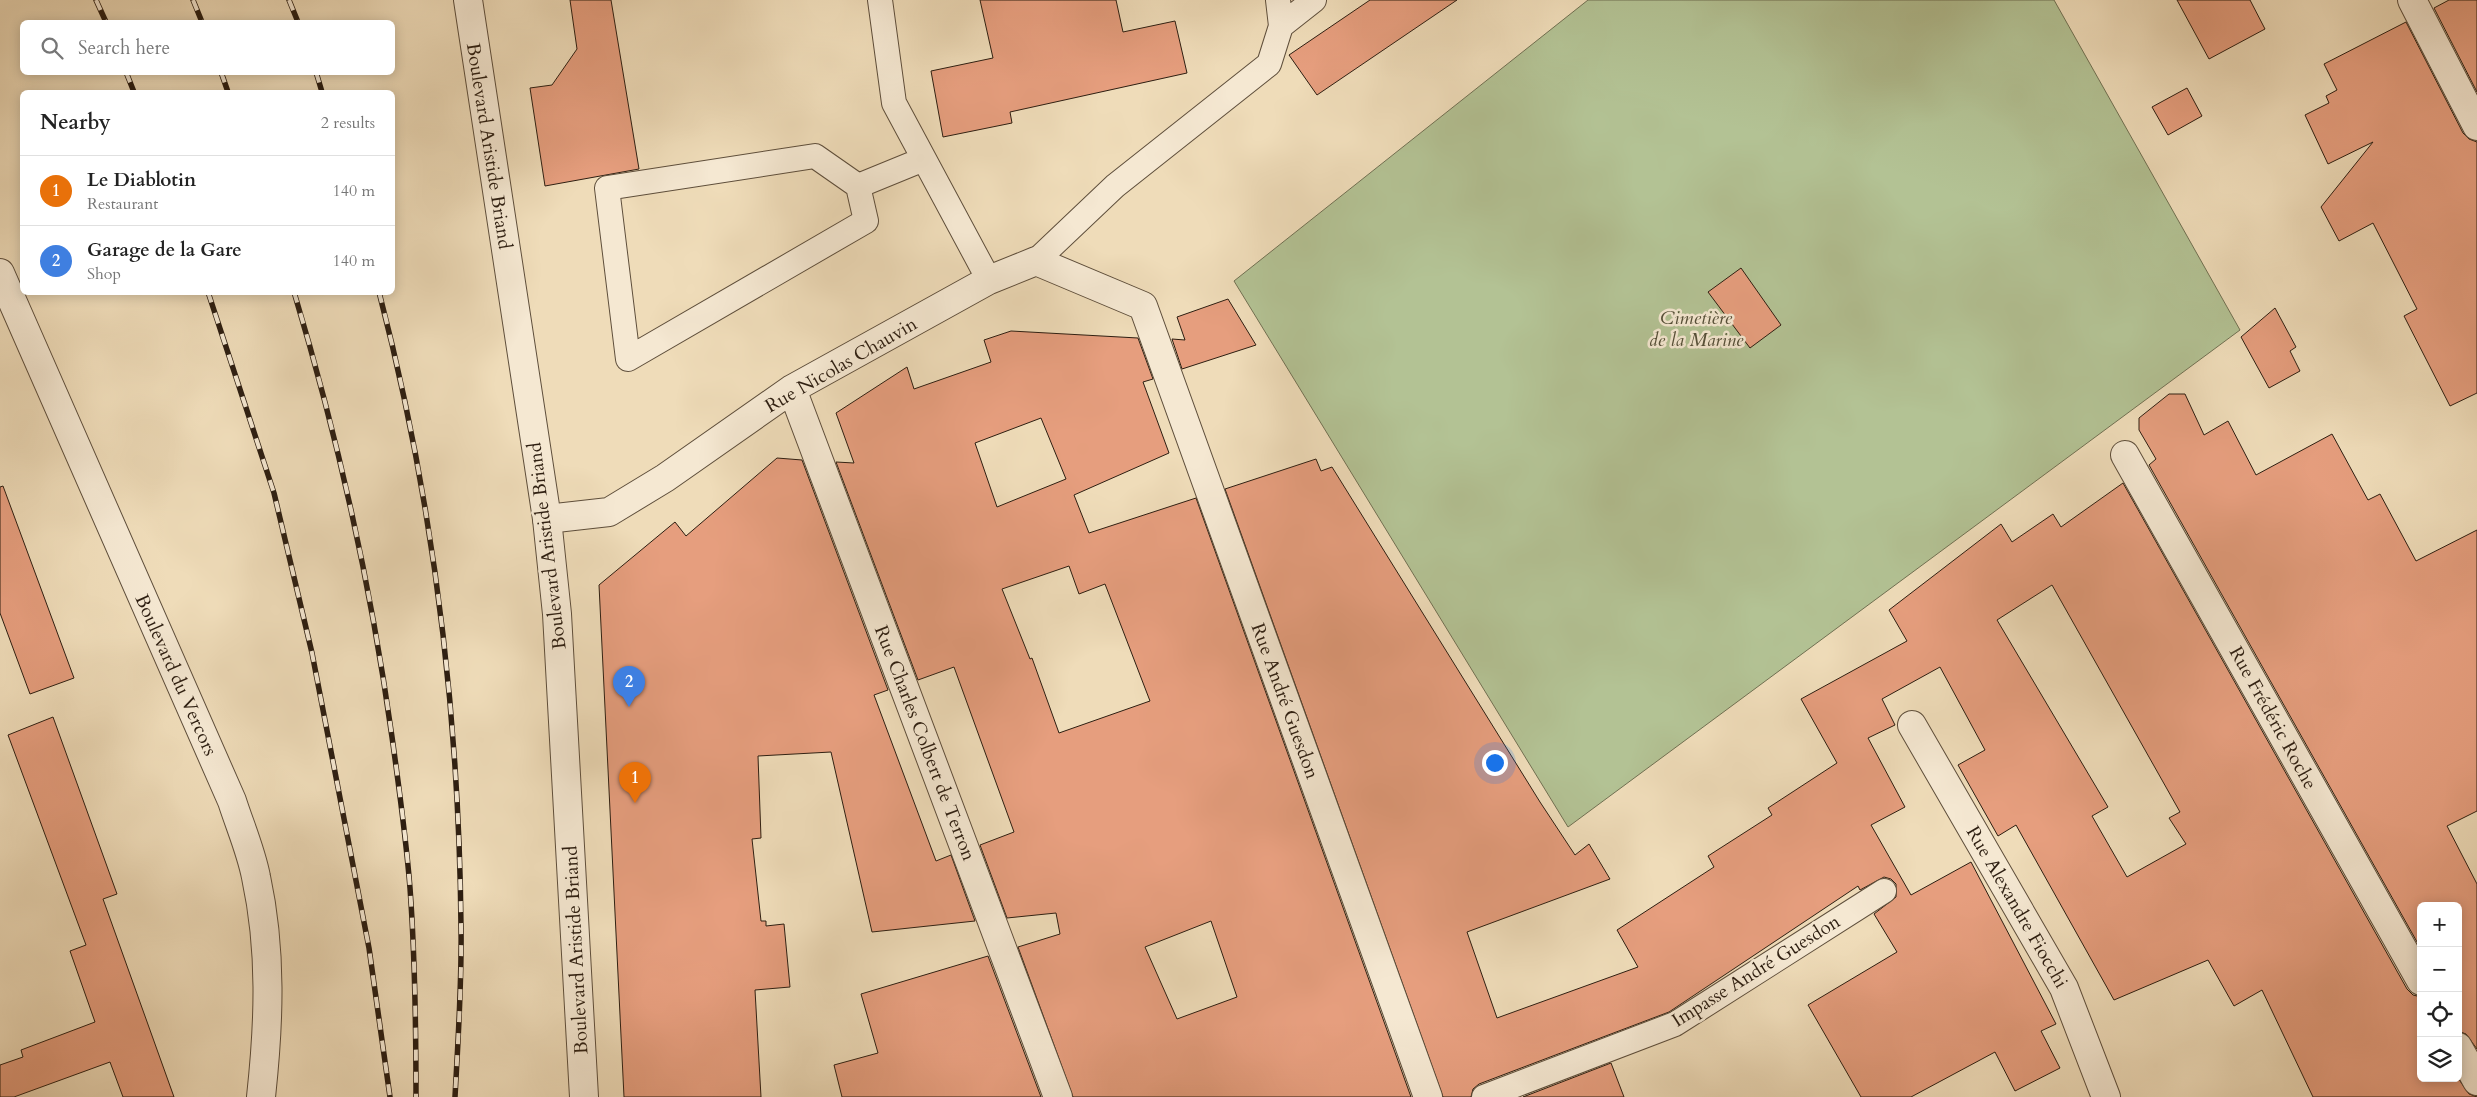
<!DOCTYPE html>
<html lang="en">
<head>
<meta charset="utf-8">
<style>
	:root { --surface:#fff; --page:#f2f2f2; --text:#222; --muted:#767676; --line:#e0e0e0; --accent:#8f2418 }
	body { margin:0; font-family:Cardo,serif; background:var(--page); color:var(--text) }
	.controls { position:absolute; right:15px; bottom:15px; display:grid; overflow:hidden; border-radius:8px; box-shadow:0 2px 12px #0003 }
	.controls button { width:45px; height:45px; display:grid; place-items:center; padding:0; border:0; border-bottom:1px solid var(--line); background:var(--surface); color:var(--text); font:25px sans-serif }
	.you { position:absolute; left:1494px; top:762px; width:18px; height:18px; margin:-12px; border:4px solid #fff; border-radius:50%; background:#1a73e8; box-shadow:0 0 0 8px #1a73e833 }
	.badge { display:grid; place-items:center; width:32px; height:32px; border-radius:50%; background:var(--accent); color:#fff; font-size:16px; font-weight:700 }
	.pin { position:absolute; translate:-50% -41px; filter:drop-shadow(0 1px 2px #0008) }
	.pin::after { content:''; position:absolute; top:26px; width:18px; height:15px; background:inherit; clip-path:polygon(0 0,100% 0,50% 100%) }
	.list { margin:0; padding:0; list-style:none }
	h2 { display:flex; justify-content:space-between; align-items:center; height:65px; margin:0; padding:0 20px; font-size:21px }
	h2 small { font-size:16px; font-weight:400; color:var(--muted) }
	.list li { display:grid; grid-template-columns:32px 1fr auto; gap:15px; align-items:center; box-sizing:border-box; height:70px; padding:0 20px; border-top:1px solid var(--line) }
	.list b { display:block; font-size:19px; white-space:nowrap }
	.list p { margin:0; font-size:16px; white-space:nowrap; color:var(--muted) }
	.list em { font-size:16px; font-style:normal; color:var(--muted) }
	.icon { flex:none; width:28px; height:28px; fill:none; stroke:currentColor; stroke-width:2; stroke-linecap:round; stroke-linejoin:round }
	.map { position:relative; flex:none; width:2477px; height:1097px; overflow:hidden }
	.search { position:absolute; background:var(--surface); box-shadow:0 2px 12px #0003; left:20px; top:20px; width:375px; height:55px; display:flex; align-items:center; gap:12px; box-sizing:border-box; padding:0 18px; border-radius:8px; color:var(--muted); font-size:19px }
	.panel { position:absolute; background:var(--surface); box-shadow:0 2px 12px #0003; left:20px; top:90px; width:375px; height:205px; border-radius:8px }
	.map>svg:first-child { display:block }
	.green { fill:#b3c294; stroke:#707052 }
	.building { fill:#e69e7e; stroke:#2d1e11; fill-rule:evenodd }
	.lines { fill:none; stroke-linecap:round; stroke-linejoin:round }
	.service-casing { stroke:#5e4e3b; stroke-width:26 }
	.minor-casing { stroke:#5e4e3b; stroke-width:30 }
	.tertiary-casing { stroke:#5e4e3b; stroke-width:30 }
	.service { stroke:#f5e8d2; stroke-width:24 }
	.minor { stroke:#f5e8d2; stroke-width:28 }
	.tertiary { stroke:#f5e8d2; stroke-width:28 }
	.rail-casing { stroke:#2d1e11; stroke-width:5.5 }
	.rail { stroke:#f5e8d2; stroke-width:4; stroke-dasharray:11; stroke-linecap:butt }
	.labels { text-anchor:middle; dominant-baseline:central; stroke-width:5; stroke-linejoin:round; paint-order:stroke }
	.street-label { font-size:19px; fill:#2d1e11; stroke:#f5e8d2 }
	.park-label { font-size:19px; font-style:italic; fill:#554f38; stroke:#f5e8d2 }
</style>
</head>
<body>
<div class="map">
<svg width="2477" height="1097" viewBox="0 0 2477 1097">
	<rect width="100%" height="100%" fill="#efdcb9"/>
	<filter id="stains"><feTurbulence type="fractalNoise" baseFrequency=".004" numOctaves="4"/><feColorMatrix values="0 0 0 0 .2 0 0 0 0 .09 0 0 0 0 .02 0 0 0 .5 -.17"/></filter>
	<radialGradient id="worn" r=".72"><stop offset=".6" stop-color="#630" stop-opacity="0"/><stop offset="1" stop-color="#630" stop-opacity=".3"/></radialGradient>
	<path class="green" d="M1588,0H2054L2240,330L1568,827L1234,281Z"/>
	<path class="building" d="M570,0H611L639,169L545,186L530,88L552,85L577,49Z
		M980,0H1116L1123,32L1175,21L1187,73L1010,112L1012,123L943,137L931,71L993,58Z
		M1370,0H1457L1317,95L1289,55Z
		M2177,0H2250L2265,29L2209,59Z
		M2449,0H2477V92L2434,8Z
		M2406,22L2463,133L2469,139L2477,142V393L2450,406L2404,316L2417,309L2373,223L2339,241L2321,207L2373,142L2328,164L2305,115L2329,103L2326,96L2337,90L2324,64Z
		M2187,88L2202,116L2168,135L2152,107Z
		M1741,268L1781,325L1750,348L1708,292Z
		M1228,299L1256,345L1182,369L1172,339L1185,340L1177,317Z
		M2275,308L2296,347L2290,351L2300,371L2269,388L2241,337Z
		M1011,331L1138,338L1153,379L1143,382L1169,453L1074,495L1089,533L1196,498L1411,1097H1073L1018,947L1060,934L1056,913L1007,918L980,845L1014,832L954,667L918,680L836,462L854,463L836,413L907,367L914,389L991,362L984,340ZM1041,418L1066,479L997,507L975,443ZM1069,566L1079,594L1105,584L1150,701L1059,733L1032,658L1030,659L1002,589ZM1211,921L1237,997L1177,1019L1145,947Z
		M2169,394H2185L2204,435L2228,421L2256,475L2332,434L2368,500L2380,494L2416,561L2477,530V811L2447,826L2477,884V1049L2466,1034L2458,1031V906H2421V949L2149,465L2156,459L2139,430V418Z
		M777,458L802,460L888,690L874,695L936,861L951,855L975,921L872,932L831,752L758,756L761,838L752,839L761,921H766V926L784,924L790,987L755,990L761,1097H624L599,585L675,522L686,536Z
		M1316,459L1321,471L1332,467L1540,802L1575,855L1589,844L1610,879L1467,932L1497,1018L1638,967L1617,930L1714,867L1708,856L1772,815L1768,808L1837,763L1801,699L1907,641L1889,610L2001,524L2012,542L2053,514L2061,527L2123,483L2407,989L2413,995L2421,997V1078H2458L2469,1094L2477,1097H2313L2262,990L2234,1006L2208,960L2114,1000L2016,825L1998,836L1958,765L1985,750L1940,667L1882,699L1895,725L1868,738L1905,807L1871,825L1911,895L1971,862L2056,1024L2041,1031L2060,1068L2015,1091L1995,1052L1911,1097H1861L1808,1005L1897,952L1874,914L1896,897V884L1891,879L1884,877L1860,890L1858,886L1669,1012L1479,1084L1473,1089L1471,1097H1443L1225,489ZM2052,585L2180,812L2169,818L2186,844L2127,877L2092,816L2108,807L1997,620Z
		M3,486L74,678L30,694L0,613V487Z
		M53,717L117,894L103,899L174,1097H123L110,1062L14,1097H0V1065L23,1057L21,1050L95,1022L70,951L86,945L8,735Z
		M988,956L1041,1097H842L834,1065L878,1053L861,994Z
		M1611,1063L1624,1097H1523Z"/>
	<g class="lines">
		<defs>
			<path id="service" d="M880,0L894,103L989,280
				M1281,26L1314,0
				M815,156L858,186L866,221L628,359L607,188Z
				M858,186L924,159
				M1036,261L1115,186L1269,64L1281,26L1278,0
				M1484,1097L1675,1024L1884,891"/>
			<path id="minor" d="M2412,0L2477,126
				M0,273L232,801C240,826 251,851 256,877C272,951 269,1023 261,1097
				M792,389L1058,1097
				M2125,455L2421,981
				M547,519L609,512L665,478L792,389L989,280L1036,261L1143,306L1428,1097
				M1912,725L2064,988L2106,1097
				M2458,1047L2477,1081"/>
			<path id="tertiary" d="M468,0L547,519L557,614L584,1097"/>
		</defs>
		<use href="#service" class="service-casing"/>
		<use href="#minor" class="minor-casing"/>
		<use href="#tertiary" class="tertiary-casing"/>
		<use href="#service" class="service"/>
		<use href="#minor" class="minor"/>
		<use href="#tertiary" class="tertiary"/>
		<defs>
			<path id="rail" d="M96,0L106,22
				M193,0L202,22
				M289,0L298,22
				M126,72L134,92
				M221,72L228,92
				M316,72L322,92
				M208,292L274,493L312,653L369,948L390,1097
				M294,292C338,438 371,586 392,737C399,787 406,837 410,888C415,957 416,1027 416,1097
				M379,292C433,499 459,712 461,926C462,983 458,1040 455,1097"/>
		</defs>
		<use href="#rail" class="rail-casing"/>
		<use href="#rail" class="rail"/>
	</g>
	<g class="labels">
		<g class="street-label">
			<text transform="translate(489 146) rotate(81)">Boulevard Aristide Briand</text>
			<text transform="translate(841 365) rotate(-30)">Rue Nicolas Chauvin</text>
			<text transform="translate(547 546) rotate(-97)">Boulevard Aristide Briand</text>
			<text transform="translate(176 675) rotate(66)">Boulevard du Vercors</text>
			<text transform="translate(1285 701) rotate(70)">Rue André Guesdon</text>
			<text transform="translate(2273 718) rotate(61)">Rue Frédéric Roche</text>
			<text transform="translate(925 743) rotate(69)">Rue Charles Colbert de Terron</text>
			<text transform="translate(2017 907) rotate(60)">Rue Alexandre Fiocchi</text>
			<text transform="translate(576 950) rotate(-93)">Boulevard Aristide Briand</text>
			<text transform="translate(1756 971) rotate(-32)">Impasse André Guesdon</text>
		</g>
		<g class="park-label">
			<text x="1696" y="318">Cimetière<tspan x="1696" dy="22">de la Marine</tspan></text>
		</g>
	</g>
	<rect width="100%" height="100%" filter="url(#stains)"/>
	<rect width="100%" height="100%" fill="url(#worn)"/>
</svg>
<div class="controls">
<button>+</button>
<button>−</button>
<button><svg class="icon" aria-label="locate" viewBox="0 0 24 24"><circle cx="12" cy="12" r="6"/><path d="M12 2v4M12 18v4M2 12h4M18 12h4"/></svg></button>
<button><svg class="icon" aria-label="layers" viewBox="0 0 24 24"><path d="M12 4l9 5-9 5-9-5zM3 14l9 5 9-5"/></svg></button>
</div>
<div class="you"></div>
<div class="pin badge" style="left:635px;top:803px;background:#e8710a">1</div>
<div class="pin badge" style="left:629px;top:707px;background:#3f7fe0">2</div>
<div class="search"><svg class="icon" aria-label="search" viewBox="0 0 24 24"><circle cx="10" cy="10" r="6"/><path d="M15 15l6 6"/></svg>Search here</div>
<section class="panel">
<h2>Nearby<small>2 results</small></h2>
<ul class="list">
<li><span class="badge" style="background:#e8710a">1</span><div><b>Le Diablotin</b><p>Restaurant</p></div><em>140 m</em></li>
<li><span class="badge" style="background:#3f7fe0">2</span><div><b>Garage de la Gare</b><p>Shop</p></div><em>140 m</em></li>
</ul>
</section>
</div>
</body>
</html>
